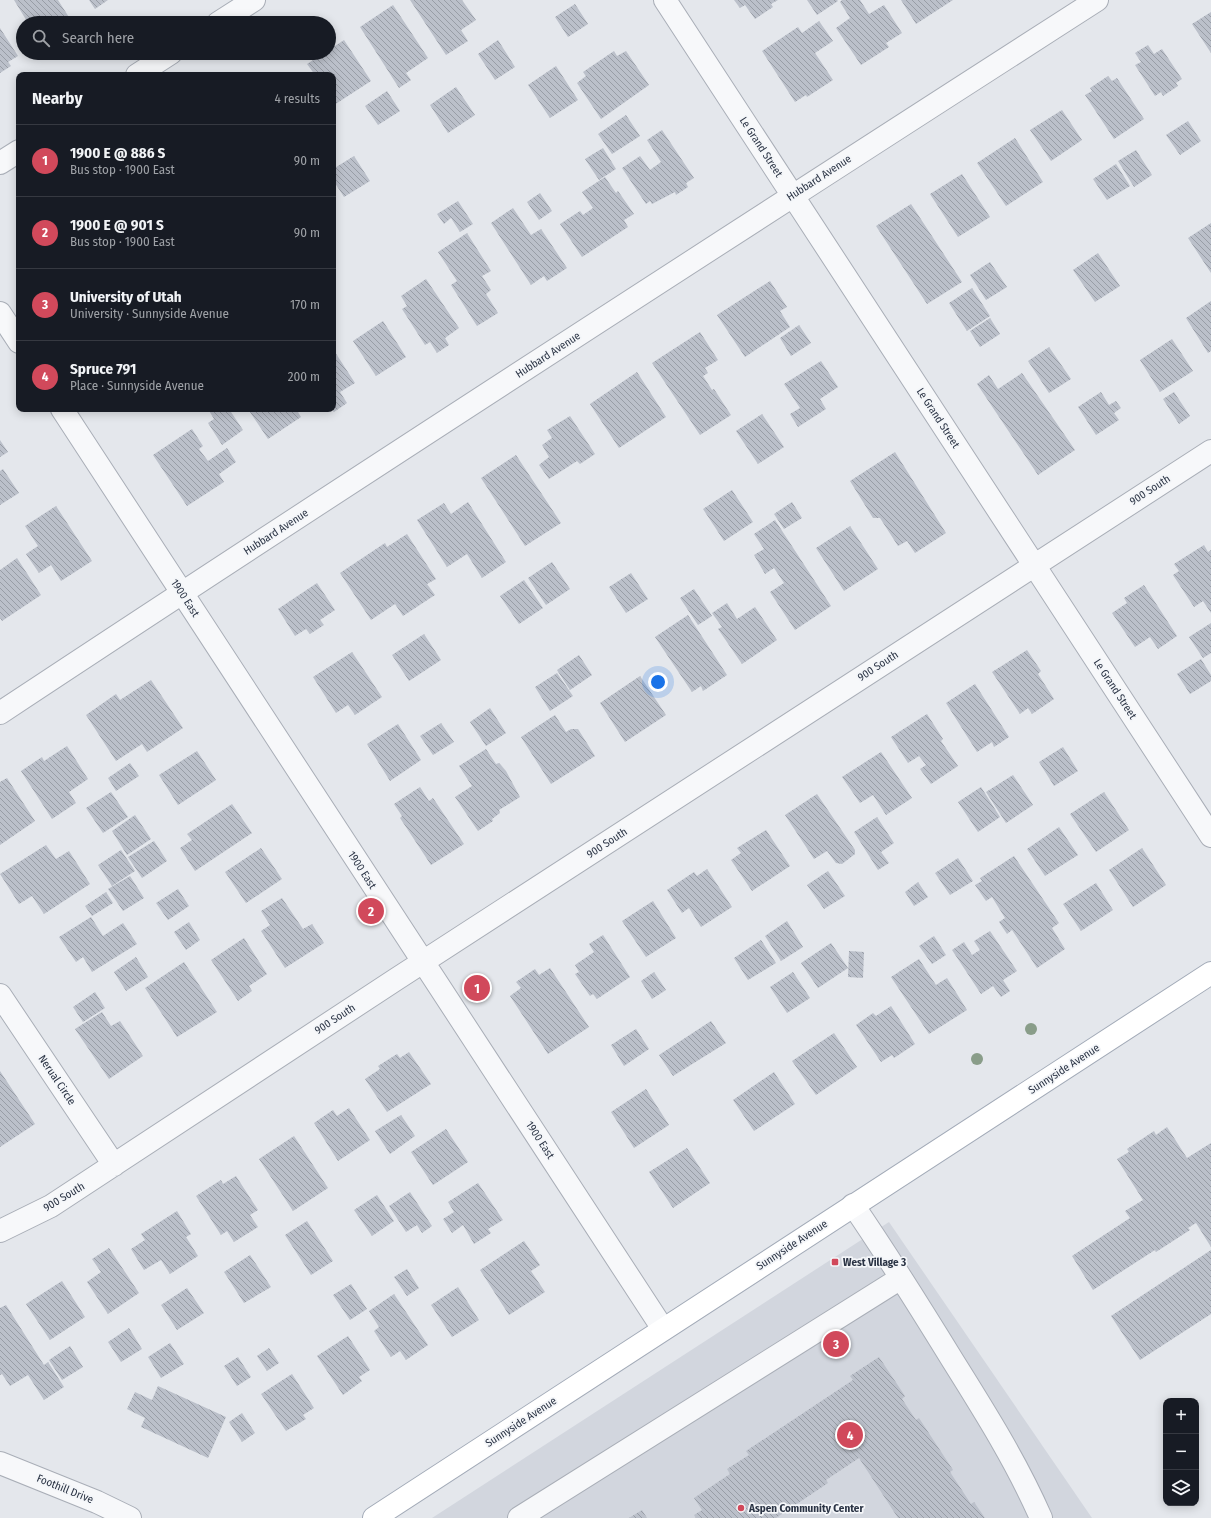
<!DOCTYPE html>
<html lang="en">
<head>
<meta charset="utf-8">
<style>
	:root { --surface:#171b24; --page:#242831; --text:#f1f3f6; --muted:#9ea1a6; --line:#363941; --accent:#d1495b }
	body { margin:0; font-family:"Fira Sans Condensed",sans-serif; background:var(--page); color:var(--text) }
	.controls { position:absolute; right:12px; bottom:12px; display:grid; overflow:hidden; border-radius:8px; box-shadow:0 2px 10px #0003 }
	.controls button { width:36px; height:36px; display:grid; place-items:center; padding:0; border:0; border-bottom:1px solid var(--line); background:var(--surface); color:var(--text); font:20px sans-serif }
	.you { position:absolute; left:658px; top:682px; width:14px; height:14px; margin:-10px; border:3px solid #fff; border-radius:50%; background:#1a73e8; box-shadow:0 0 0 6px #1a73e833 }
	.badge { display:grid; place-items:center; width:26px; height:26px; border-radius:50%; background:var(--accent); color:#fff; font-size:13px; font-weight:700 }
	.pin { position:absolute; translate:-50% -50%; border:2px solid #fff; box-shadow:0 1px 4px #0006 }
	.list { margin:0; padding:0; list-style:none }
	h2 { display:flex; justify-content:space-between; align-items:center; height:52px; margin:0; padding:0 16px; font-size:17px }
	h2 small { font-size:13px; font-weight:400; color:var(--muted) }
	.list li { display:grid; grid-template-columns:26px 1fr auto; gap:12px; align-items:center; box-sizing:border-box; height:72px; padding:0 16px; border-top:1px solid var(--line) }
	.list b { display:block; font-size:15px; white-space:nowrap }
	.list p { margin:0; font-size:13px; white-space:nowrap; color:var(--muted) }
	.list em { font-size:13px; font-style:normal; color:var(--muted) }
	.icon { flex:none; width:22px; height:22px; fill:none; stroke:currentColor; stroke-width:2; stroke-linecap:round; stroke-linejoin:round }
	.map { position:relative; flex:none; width:1211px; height:1518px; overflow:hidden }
	.search { position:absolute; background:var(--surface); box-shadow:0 2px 10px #0003; left:16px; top:16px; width:320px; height:44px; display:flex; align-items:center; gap:10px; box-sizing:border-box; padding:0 14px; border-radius:22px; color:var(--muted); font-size:15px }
	.panel { position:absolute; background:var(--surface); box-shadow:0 2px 10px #0003; left:16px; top:72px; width:320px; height:340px; border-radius:8px }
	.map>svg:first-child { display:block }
	.built { fill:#d2d6de }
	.building { fill:url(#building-back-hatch) }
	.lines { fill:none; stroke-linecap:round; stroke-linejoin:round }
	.minor-casing { stroke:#a9aeb7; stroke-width:24 }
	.major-casing { stroke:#a3abb8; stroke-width:24 }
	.minor { stroke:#f7f8fa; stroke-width:22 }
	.major { stroke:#fff; stroke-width:22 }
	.tree { fill:#899d89 }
	.poi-dot { fill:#d1495b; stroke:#f4f6f9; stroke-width:1.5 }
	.labels { text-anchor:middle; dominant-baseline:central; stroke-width:3.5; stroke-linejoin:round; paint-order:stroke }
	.street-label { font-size:11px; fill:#2b3445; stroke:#f4f6f9 }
	.poi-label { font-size:11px; font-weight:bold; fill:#2b3445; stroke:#f4f6f9; text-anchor:start }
</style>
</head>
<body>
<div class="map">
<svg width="1211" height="1518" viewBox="0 0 1211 1518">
	<defs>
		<pattern id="building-back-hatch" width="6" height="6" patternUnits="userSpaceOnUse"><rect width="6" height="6" fill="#bbc0ca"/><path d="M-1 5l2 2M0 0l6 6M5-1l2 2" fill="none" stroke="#989da6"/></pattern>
	</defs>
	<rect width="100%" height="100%" fill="#e4e7ec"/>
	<path class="built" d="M889,1222L1092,1518H432Z"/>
	<path class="building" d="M14,0H58L72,22L28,23Z
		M89,0H108L95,9Z
		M410,0H462L476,20L461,30L468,41L446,55Z
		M734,0H778L771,4L773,7L755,19L745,5L740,8Z
		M807,0H837L838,1L817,15Z
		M842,0H860L869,14L884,5L902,33L886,43L889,47L861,65L836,28L850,18L840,2Z
		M901,0H953L916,24Z
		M575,4L588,24L568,37L555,17Z
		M393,5L428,58L406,73L411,80L399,88L360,27Z
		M1211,12V53L1192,24Z
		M819,21L833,41L815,53L833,80L807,97L806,95L795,102L762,51L798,27L802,33Z
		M0,28L18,56L8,62L11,66L0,73Z
		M344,40L371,81L334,105L333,103V75H315L307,64L324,53H329V50Z
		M498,40L515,67L495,80L478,54Z
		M1148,45L1154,54L1162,49L1182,79L1176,83L1178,86L1163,96L1161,92L1155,96L1135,65L1141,62L1135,53Z
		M614,51L617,56L626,51L649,85L601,119L577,83L586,76L583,72Z
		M556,66L578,100L550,118L528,85Z
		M1108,76L1112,81L1117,78L1144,119L1114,139L1085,95L1092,91L1090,88Z
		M456,87L475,115L448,133L430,105Z
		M387,91L400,111L378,125L365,106Z
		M1062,110L1082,140L1051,161L1030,130Z
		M626,115L640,136L612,154L598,134Z
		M1188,121L1201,141L1180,155L1166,135Z
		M662,130L694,178L686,183L688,187L676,195L675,192L652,204L650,201L646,204L622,168L640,156L650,170L661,162L647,140Z
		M1015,138L1043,182L1006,206L977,163Z
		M603,148L616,169L599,180L585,159Z
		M1136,150L1152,175L1134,187L1118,161Z
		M354,156L370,181L344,197L333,180V169Z
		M1116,164L1130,186L1107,200L1093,179Z
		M962,174L990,217L958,237L930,194Z
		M605,177L616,193L618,191L634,214L624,220L628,227L582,257L560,224L580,211L583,215L593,208L582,192Z
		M540,193L552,211L539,220L527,202Z
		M458,201L473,224L460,232L451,218L444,224L437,214Z
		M911,204L962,282L927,304L876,226Z
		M513,208L531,235L541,229L567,268L547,281L544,276L531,285L491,223Z
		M1211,223V273L1188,238Z
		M467,233L491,271L482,276L491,290L486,294L498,313L477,326L451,285L457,281L438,252Z
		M1098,253L1120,286L1095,302L1073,270Z
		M990,262L1007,287L986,300L970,275Z
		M426,279L459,328L445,338L449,345L437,353L430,342L425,345L402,309L407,306L401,296Z
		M770,281L787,307L780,311L790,327L745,357L717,315Z
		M972,288L990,316L967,331L949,303Z
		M1211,301V351L1208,353L1186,318Z
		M990,318L1000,334L980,347L970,331Z
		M383,321L406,357L376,376L353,341Z
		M799,325L811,343L791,356L780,338Z
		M700,332L718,360L705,368L708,373L703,376L712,390L714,389L731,415L700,435L652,363Z
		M1172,339L1193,371L1160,392L1140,360Z
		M1049,347L1071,379L1049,393L1028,361Z
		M333,349L355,383L340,392L347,403L334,412L332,409Z
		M821,361L838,387L820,399L826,409L798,427L790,414L800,408L784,384Z
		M637,372L666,417L619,448L590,404Z
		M1022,373L1075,450L1038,475L977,384L989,375L998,389Z
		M1101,392L1109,405L1116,401L1121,408L1114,413L1119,420L1096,435L1078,407Z
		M1174,392L1190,416L1179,424L1163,399Z
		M208,409H229L243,430L222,445L208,423L214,419Z
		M248,409H296L301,417L268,439Z
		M762,414L784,447L758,464L736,431Z
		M570,416L595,454L580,464L577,461L549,479L539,465L549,457L542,445L552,438L547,430Z
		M192,429L203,446L199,449L208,461L227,448L236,462L219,474L224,482L187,506L153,455Z
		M0,440L8,452L0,457Z
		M895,452L946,533L915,553L907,541L898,546L880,518H873L850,481Z
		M516,455L561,523L525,546L481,478Z
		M3,469L19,493L0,505V471Z
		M732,490L753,522L724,541L703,509Z
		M468,502L506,562L482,578L467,554L447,567L417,520L444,503L451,514Z
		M792,502L802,518L784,529L774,514Z
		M56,506L92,561L61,581L51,565L39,573L26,554L38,546L25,526Z
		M775,520L831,606L795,630L770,592L784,583L774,568L765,574L754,555L764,549L754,534Z
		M850,526L878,569L844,591L816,548Z
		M407,534L436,579L427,584L435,595L403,616L395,604L371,620L340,573L385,543L387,547Z
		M1204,545L1208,552L1211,550V613L1203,601L1194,607L1173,575L1179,571L1174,564Z
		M17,558L41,595L2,621L0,618V570Z
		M552,562L570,589L546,605L528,578Z
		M631,573L648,599L626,613L609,587Z
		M524,580L543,608L519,624L500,596Z
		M317,583L335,610L320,620L324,625L310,634L306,629L295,636L278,609Z
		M1144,585L1177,636L1158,649L1150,637L1135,647L1112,613L1127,603L1124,598Z
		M694,589L712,616L698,625L680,598Z
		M727,603L737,619L755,607L777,640L742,664L718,629L722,627L712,613Z
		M688,615L727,675L703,691L701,686L692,692L655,637Z
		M1211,623V653L1203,658L1189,637Z
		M424,634L441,660L409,681L392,655Z
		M1027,650L1041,671L1038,674L1054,699L1032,714L1028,708L1020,714L992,672Z
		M352,652L382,697L355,715L348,705L336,713L313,677Z
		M579,655L592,675L570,690L557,670Z
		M1201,659L1211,675V681L1190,694L1177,674Z
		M557,673L573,696L550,711L535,687Z
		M640,676L666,715L625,742L600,703Z
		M151,680L183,728L147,752L142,744L116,761L86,715L116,694L120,700Z
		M975,684L1009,737L994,747L992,742L977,752L946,703Z
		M490,708L506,733L486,746L470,722Z
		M927,714L943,739L941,741L958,766L931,784L920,769L926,765L919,756L908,763L891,737Z
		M555,715L566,732L571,729H578L595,756L551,784L521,737Z
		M441,723L454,742L433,755L420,736Z
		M398,724L421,760L390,781L367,744Z
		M67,746L88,779L69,792L76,803L52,819L21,771L42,757L44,761Z
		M1063,747L1078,771L1054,786L1039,762Z
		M486,749L496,764L499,763L506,771L520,797L499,810L500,813L492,819L493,821L478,831L455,797L472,786L459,766Z
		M197,751L216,780L178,805L159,775Z
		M881,752L912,798L886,815L873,795L860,803L842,777Z
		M130,763L139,776L116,791L108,778Z
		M1013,775L1033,805L1006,823L986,792Z
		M7,778L35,821L0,845V782Z
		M420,787L429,801L433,798L464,844L431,865L400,818L402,816L394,804Z
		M981,787L1000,817L978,832L958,802Z
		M111,792L128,817L103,833L86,808Z
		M1104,792L1129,830L1096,852L1070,814Z
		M817,794L855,850V854L842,864L836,863L827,851L814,859L785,815Z
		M232,804L252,833L195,871L180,848L192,840L187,834Z
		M135,815L151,839L127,855L112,831Z
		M877,817L894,843L881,852L889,863L878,870L854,832Z
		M1059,827L1078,855L1045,876L1027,849Z
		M766,830L790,866L752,891L731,860L741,853L737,848Z
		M154,841L167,861L142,878L128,857Z
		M46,845L56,859L69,851L90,884L44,914L32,896L19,904L0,874Z
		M261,848L282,879L246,903L225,872Z
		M1142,848L1166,885L1133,907L1109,870Z
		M121,850L135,871L112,886L98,865Z
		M1014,856L1059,923L1052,928L1065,949L1037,968L1012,930L1007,934L999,922L1005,918L992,897L986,901L975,885L982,881L980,878Z
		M958,858L973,881L950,895L935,873Z
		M707,869L732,907L701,927L689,908L682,913L667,890L694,872L697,876Z
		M828,871L845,896L824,909L807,885Z
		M130,876L144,898L123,911L108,889Z
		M918,882L928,897L914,906L905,892Z
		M1096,883L1113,910L1081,931L1063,904Z
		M178,889L189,906L168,920L156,903Z
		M106,892L113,903L92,916L85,906Z
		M282,898L303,929L312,924L324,943L285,968L261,931L270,925L261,911Z
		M653,901L676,938L646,957L622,921Z
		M91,917L103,936L123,923L137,944L92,972L83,957L76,962L59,937Z
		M787,921L803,947L781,961L765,936Z
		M189,922L200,940L186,950L174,932Z
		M990,931L1017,971L1003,980L1010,991L1001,997L993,986L981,994L952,950L964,942L972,955L980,950L974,941Z
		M603,935L630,977L597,999L593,994L590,996L575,974L579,972L575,965L594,952L589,944Z
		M934,936L946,955L932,964L919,946Z
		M244,938L267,974L249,986L252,991L238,1001L211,960Z
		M761,940L776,963L748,980L734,958Z
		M831,943L848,968L818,988L801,963Z
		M849,951L864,952L863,978L848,977Z
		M136,957L148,977L126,991L114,972Z
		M919,959L936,985L947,978L967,1010L929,1034L891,977Z
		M184,962L217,1012L177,1037L145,988Z
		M550,968L589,1027L548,1054L510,996L521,988L516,982L535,969L539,975Z
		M654,972L666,990L652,999L641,981Z
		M793,972L810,998L787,1013L770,987Z
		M95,992L105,1008L83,1022L73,1007Z
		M891,1006L915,1044L894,1058L892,1055L881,1062L856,1025L873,1013L876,1016Z
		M102,1012L111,1026L120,1021L143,1056L109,1079L75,1029Z
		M711,1021L726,1043L673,1076L659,1055Z
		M636,1029L649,1049L624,1066L611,1045Z
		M834,1033L857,1067L816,1095L792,1061Z
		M409,1052L431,1084L387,1112L365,1079L380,1069L378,1066L397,1054L400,1058Z
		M0,1071L35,1124L0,1147Z
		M774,1072L795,1104L754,1131L733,1100Z
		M646,1089L669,1125L634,1148L611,1112Z
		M349,1108L370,1140L338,1161L314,1123L333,1110L337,1116Z
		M401,1115L415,1136L390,1154L375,1131Z
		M1167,1127L1187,1158L1211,1143V1247L1196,1223L1188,1228L1190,1230L1156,1252L1155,1250L1093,1290L1072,1256L1130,1218L1125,1211L1143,1200L1117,1159L1129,1152L1127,1149L1154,1131L1156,1135Z
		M446,1129L468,1162L433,1185L411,1152Z
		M294,1136L328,1188L293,1211L259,1159Z
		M687,1148L710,1183L673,1208L649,1172Z
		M236,1176L258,1210L250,1215L258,1227L234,1242L227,1231L221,1235L196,1196L221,1180L223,1184Z
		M478,1183L503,1220L488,1229L491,1233L474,1244L463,1225L452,1233L443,1219L454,1212L448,1202Z
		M410,1192L432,1226L422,1233L417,1225L406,1232L389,1206Z
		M377,1195L394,1221L372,1236L354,1210Z
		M177,1211L191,1234L186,1237L198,1256L170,1274L161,1260L144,1270L131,1249L145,1240L141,1234Z
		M307,1221L333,1261L311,1275L285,1235Z
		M524,1241L540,1265L531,1271L545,1292L509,1315L480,1270Z
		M109,1248L139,1293L108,1314L87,1282L101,1272L92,1259Z
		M1211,1250V1314L1140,1360L1111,1316Z
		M250,1255L271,1287L244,1303L224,1272Z
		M407,1269L419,1288L407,1296L394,1277Z
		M62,1281L85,1317L50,1340L26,1304Z
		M351,1284L367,1309L350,1320L333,1295Z
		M458,1287L479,1320L452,1337L431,1305Z
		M187,1288L204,1313L177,1330L161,1305Z
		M394,1294L428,1345L406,1360L400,1351L391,1357L374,1331L379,1327L369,1311Z
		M6,1305L44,1365L48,1362L64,1387L44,1400L28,1375L10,1386L2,1374L0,1375V1308Z
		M129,1328L142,1349L121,1362L108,1342Z
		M348,1336L370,1370L359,1377L362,1381L343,1395L317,1356Z
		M170,1343L184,1364L161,1378L148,1357Z
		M70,1346L83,1367L62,1380L49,1360Z
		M269,1348L279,1363L267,1371L257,1356Z
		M238,1357L251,1377L237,1386L224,1366Z
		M879,1357L905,1396L902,1399L916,1420L919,1418L953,1470L950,1472L971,1504L974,1502L985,1518H898L859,1458L826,1480L828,1483L776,1518H696L694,1515L702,1510L694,1498L730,1474L727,1469L749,1455L746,1451L853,1380L850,1376Z
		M292,1374L314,1408L303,1415L306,1419L286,1431L261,1394Z
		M158,1386L226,1417L208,1458L141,1427L145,1418L127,1409L135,1392L152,1400Z
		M242,1413L255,1433L242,1442L229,1422Z
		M642,1510L647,1518H629Z"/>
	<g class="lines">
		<defs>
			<path id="minor" d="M665,0L1211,836
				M218,23L254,0
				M137,75L171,53
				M0,163L19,151
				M0,313L19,342
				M62,409L663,1329
				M0,713C364,472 730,236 1097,0
				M0,995L114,1165
				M853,1205C888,1256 921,1309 953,1361C985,1412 1017,1463 1041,1518
				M0,1231L51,1206L395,980L1211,451
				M0,1463L97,1502L130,1518
				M519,1518L901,1278"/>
			<path id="major" d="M374,1518L1211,973"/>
		</defs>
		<use href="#minor" class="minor-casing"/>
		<use href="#major" class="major-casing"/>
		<use href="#minor" class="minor"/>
		<use href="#major" class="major"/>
	</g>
	<g class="tree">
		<circle cx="1031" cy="1029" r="6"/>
		<circle cx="977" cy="1059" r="6"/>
	</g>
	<g class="poi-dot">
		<rect x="831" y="1258" width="8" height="8" rx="2"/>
		<circle cx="741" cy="1508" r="4"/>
	</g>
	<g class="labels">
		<g class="street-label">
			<text transform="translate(761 147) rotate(57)">Le Grand Street</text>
			<text transform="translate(819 178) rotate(-33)">Hubbard Avenue</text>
			<text transform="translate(548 355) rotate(-33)">Hubbard Avenue</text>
			<text transform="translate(938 418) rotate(57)">Le Grand Street</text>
			<text transform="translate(1150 490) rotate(-33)">900 South</text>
			<text transform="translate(276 532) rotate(-33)">Hubbard Avenue</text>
			<text transform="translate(185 598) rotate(57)">1900 East</text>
			<text transform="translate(878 666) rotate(-33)">900 South</text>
			<text transform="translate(1115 689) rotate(57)">Le Grand Street</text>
			<text transform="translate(607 843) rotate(-33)">900 South</text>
			<text transform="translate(362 870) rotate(57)">1900 East</text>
			<text transform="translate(335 1019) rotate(-33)">900 South</text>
			<text transform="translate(1064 1069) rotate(-33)">Sunnyside Avenue</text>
			<text transform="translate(57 1080) rotate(56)">Nerual Circle</text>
			<text transform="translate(540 1140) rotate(57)">1900 East</text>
			<text transform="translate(64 1197) rotate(-31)">900 South</text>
			<text transform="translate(792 1245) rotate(-33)">Sunnyside Avenue</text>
			<text transform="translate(521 1422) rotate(-33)">Sunnyside Avenue</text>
			<text transform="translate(65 1489) rotate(22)">Foothill Drive</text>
		</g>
		<g class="poi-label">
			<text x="843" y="1262">West Village 3</text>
			<text x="749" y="1508">Aspen Community Center</text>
		</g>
	</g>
</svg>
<div class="controls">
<button>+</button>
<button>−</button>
<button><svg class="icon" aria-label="layers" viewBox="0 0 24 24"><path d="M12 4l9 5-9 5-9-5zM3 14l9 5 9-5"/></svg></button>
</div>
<div class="you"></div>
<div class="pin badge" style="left:477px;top:988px">1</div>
<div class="pin badge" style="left:371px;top:911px">2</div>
<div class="pin badge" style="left:836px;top:1344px">3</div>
<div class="pin badge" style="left:850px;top:1435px">4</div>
<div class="search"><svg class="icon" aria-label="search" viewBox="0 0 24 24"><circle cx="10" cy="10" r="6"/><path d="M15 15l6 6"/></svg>Search here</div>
<section class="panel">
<h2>Nearby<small>4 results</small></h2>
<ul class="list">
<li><span class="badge">1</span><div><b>1900 E @ 886 S</b><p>Bus stop · 1900 East</p></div><em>90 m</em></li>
<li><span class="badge">2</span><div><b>1900 E @ 901 S</b><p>Bus stop · 1900 East</p></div><em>90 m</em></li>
<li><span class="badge">3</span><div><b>University of Utah</b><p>University · Sunnyside Avenue</p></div><em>170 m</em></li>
<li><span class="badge">4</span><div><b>Spruce 791</b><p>Place · Sunnyside Avenue</p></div><em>200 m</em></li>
</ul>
</section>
</div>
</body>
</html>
